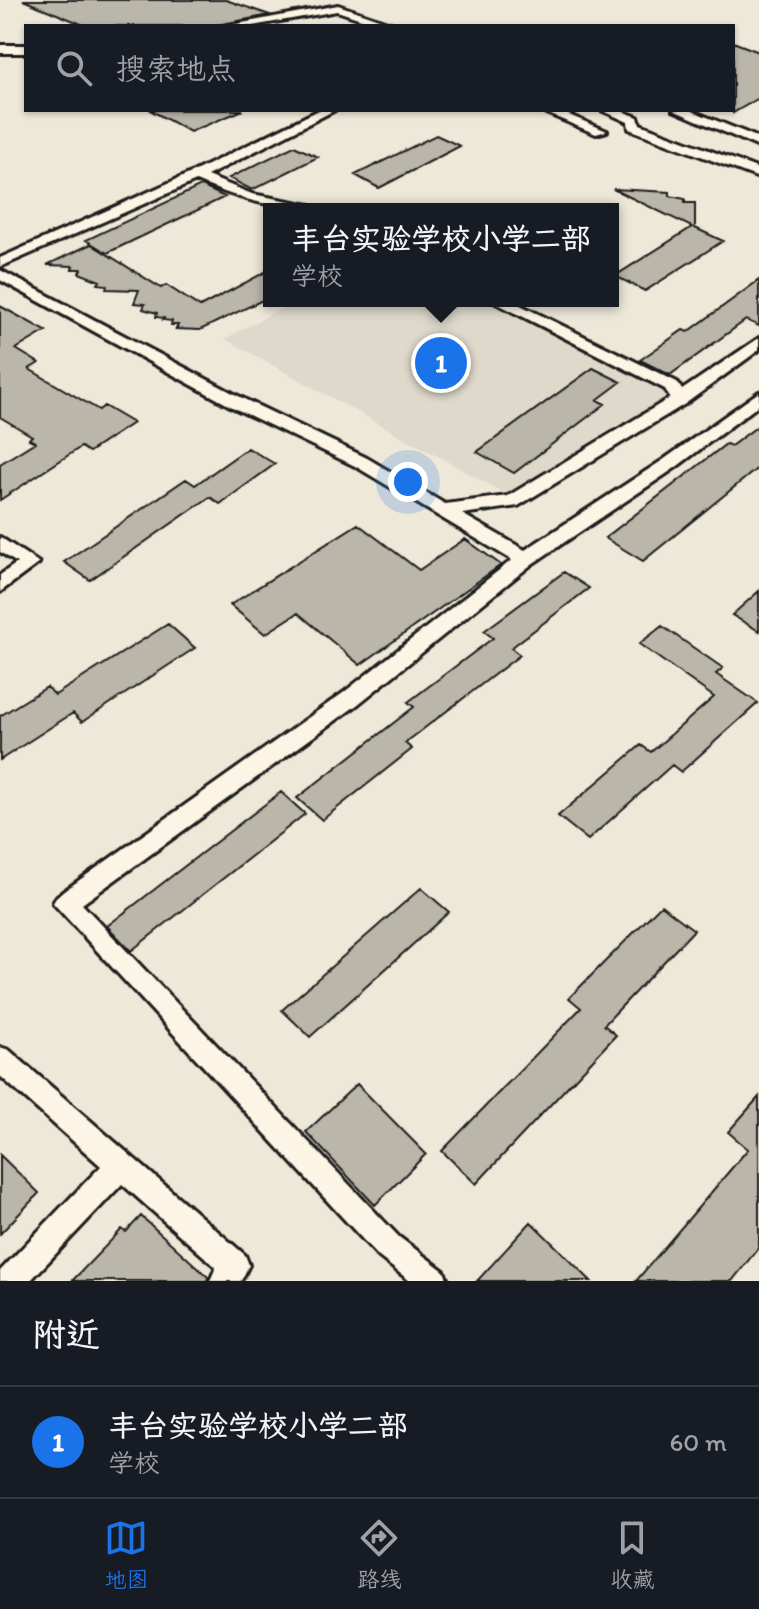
<!DOCTYPE html>
<html lang="zh">
<head>
<meta charset="utf-8">
<style>
	:root { --surface:#171b24; --page:#242831; --text:#f1f3f6; --muted:#9ea1a6; --line:#363941; --accent:#1a73e8 }
	body { margin:0; font-family:Itim,"LXGW WenKai TC",sans-serif; background:var(--page); color:var(--text) }
	.you { position:absolute; left:408px; top:482px; width:28px; height:28px; margin:-20px; border:6px solid #fff; border-radius:50%; background:#1a73e8; box-shadow:0 0 0 12px #1a73e833 }
	.badge { display:grid; place-items:center; width:52px; height:52px; border-radius:50%; background:var(--accent); color:#fff; font-size:26px; font-weight:700 }
	.pin { position:absolute; translate:-50% -50%; border:4px solid #fff; box-shadow:0 2px 8px #0006 }
	.popup { position:absolute; left:263px; top:203px; width:356px; height:104px; box-sizing:border-box; display:grid; place-content:center; border-radius:0px; background:var(--surface); filter:drop-shadow(0 2px 6px #0005); font-size:26px; white-space:nowrap; color:var(--muted) }
	.popup b { font-size:30px; color:var(--text) }
	.popup::after { content:''; position:absolute; left:50%; top:100%; margin-left:-16px; border:16px solid transparent; border-top-color:var(--surface) }
	.list { margin:0; padding:0; list-style:none }
	h2 { display:flex; justify-content:space-between; align-items:center; height:104px; margin:0; padding:0 32px; font-size:34px }
	h2 small { font-size:26px; font-weight:400; color:var(--muted) }
	.list li { display:grid; grid-template-columns:52px 1fr auto; gap:24px; align-items:center; box-sizing:border-box; height:112px; padding:0 32px; border-top:2px solid var(--line) }
	.list b { display:block; font-size:30px; white-space:nowrap }
	.list p { margin:0; font-size:26px; white-space:nowrap; color:var(--muted) }
	.list em { font-size:26px; font-style:normal; color:var(--muted) }
	.icon { flex:none; width:44px; height:44px; fill:none; stroke:currentColor; stroke-width:2; stroke-linecap:round; stroke-linejoin:round }
	.map { position:relative; flex:none; width:759px; height:1281px; overflow:hidden }
	.search { position:absolute; background:var(--surface); box-shadow:0 2px 6px #0004; left:24px; right:24px; top:24px; height:88px; display:flex; align-items:center; gap:20px; box-sizing:border-box; padding:0 28px; border-radius:0px; color:var(--muted); font-size:30px }
	.sheet { height:216px; background:var(--surface) }
	nav { display:flex; justify-content:space-around; align-items:center; box-sizing:border-box; height:112px; border-top:2px solid var(--line); background:var(--surface); font-size:22px; color:var(--muted) }
	nav a { display:grid; justify-items:center; gap:4px }
	nav .on { color:var(--accent) }
	.map>svg:first-child { display:block }
	.built { fill:#ded9cb }
	.building { fill:#bab6aa; stroke:#1c1c1c; stroke-width:2 }
	.lines { fill:none; stroke-linecap:round; stroke-linejoin:round }
	.street-casing { stroke:#1c1c1c; stroke-width:6 }
	.street { fill:#fcf5e5; fill-rule:evenodd }
</style>
</head>
<body>
<div class="map">
<svg width="759" height="1281" viewBox="0 0 759 1281">
	<rect width="100%" height="100%" fill="#eee8d9"/>
	<filter id="ink" filterUnits="userSpaceOnUse"><feTurbulence type="fractalNoise" baseFrequency=".0125" numOctaves="2"/><feDisplacementMap in="SourceGraphic" scale="16" xChannelSelector="R" yChannelSelector="G"/><feConvolveMatrix kernelMatrix="1 2 1 2 8 2 1 2 1" color-interpolation-filters="sRGB"/></filter>
	<g filter="url(#ink)">
		<path class="built" d="M294,301H486L663,387L666,401L604,432L568,460L506,494L225,339Z"/>
		<path class="building" d="M23,0H226L270,15L211,26H86Z
			M733,42L759,52V98L733,113Z
			M150,110H243L190,132Z
			M436,135L460,146L379,188L355,175Z
			M294,146L318,157L252,190L229,178Z
			M201,186L225,197L107,253L86,240Z
			M613,189L670,192V196L685,199V203H695V228L723,241L645,291L615,276L692,227Z
			M91,244L161,288L166,285L200,307L269,270V297L200,330L176,329L178,325H171L172,321L163,320L164,318L156,317L157,313L143,309L145,304L134,303L139,290L106,289L107,285L98,284L100,281L79,273L81,269H72L73,266L47,265Z
			M759,280V326L746,320L670,375L640,360L683,330L688,332Z
			M0,306L46,331L16,349L39,363L29,369L99,410L104,406L133,423L89,452L81,447L0,500V464L35,442L29,439L32,436L0,417Z
			M593,368L621,382L597,400L605,404L514,473L477,452Z
			M759,425V467L643,561L605,538L726,444L731,446Z
			M248,448L275,464L220,504L210,497L90,580L64,562L186,479L195,485Z
			M358,524L419,570L465,539L501,565L360,665L298,613L265,634L230,605Z
			M564,572L589,588L511,648L520,655L405,743L412,749L322,820L297,798L414,707L408,702L493,638L484,631Z
			M759,591V631L732,615Z
			M168,624L195,648L82,722L73,713L0,760V716L47,687L55,695Z
			M662,626L723,668L716,674L758,703L681,772L672,765L588,840L558,816L641,745L651,752L714,697L639,644Z
			M281,792L305,814L131,951L107,926Z
			M421,888L449,912L310,1037L282,1010Z
			M661,905L694,930L604,1025L616,1035L476,1184L442,1151L581,1008L569,998Z
			M357,1084L426,1154L375,1205L306,1132Z
			M759,1097V1247L732,1281H636L748,1149L728,1132Z
			M0,1155L39,1193L0,1234Z
			M141,1216L208,1277L207,1281H72L122,1229L126,1232Z
			M531,1222L591,1281H477Z"/>
		<g class="lines">
			<defs>
				<path id="street" d="M338,5L399,26H382L337,11L252,26H226Z
					M0,45H26V53H0Z
					M319,110H335L207,176L252,194L310,205L317,209C272,209 237,198 196,181L0,267V258L191,173Z
					M539,110H557L607,131L596,134Z
					M601,110H619L638,117L640,124L759,169V178L629,129L628,122Z
					M673,110H690L759,138V147Z
					M0,270L246,400L367,458L445,504L508,496L670,398L665,389L492,301H512L677,382L682,390L759,338V350L685,404L518,506L462,514L525,550L663,460L759,392V405L675,468L532,564L357,705L82,904L399,1237L444,1271L448,1281H410L379,1257L53,903L57,896L343,693L512,560L355,466L234,408L0,280Z
					M0,537L39,563L0,592V575L17,563L0,552Z
					M0,1047L9,1050L245,1255L249,1265L241,1281H210L216,1267L122,1184L30,1281H0V1271L101,1166L0,1076Z"/>
			</defs>
			<use href="#street" class="street-casing"/>
			<use href="#street" class="street"/>
		</g>
	</g>
</svg>
<div class="you"></div>
<div class="pin badge" style="left:441px;top:363px">1</div>
<div class="popup"><b>丰台实验学校小学二部</b>学校</div>
<div class="search"><svg class="icon" aria-label="search" viewBox="0 0 24 24"><circle cx="10" cy="10" r="6"/><path d="M15 15l6 6"/></svg>搜索地点</div>
</div>
<section class="sheet">
<h2>附近<small></small></h2>
<ul class="list">
<li><span class="badge">1</span><div><b>丰台实验学校小学二部</b><p>学校</p></div><em>60 m</em></li>
</ul>
</section>
<nav>
<a class="on"><svg class="icon" aria-label="map" viewBox="0 0 24 24"><path d="M3 6l6-2 6 2 6-2v14l-6 2-6-2-6 2zM9 4v14M15 6v14"/></svg>地图</a>
<a><svg class="icon" aria-label="directions" viewBox="0 0 24 24"><path d="M12 3l9 9-9 9-9-9zM9 14v-3h6M13 9l2 2-2 2"/></svg>路线</a>
<a><svg class="icon" aria-label="saved" viewBox="0 0 24 24"><path d="M7 4h10v16l-5-4-5 4z"/></svg>收藏</a>
</nav>
</body>
</html>
